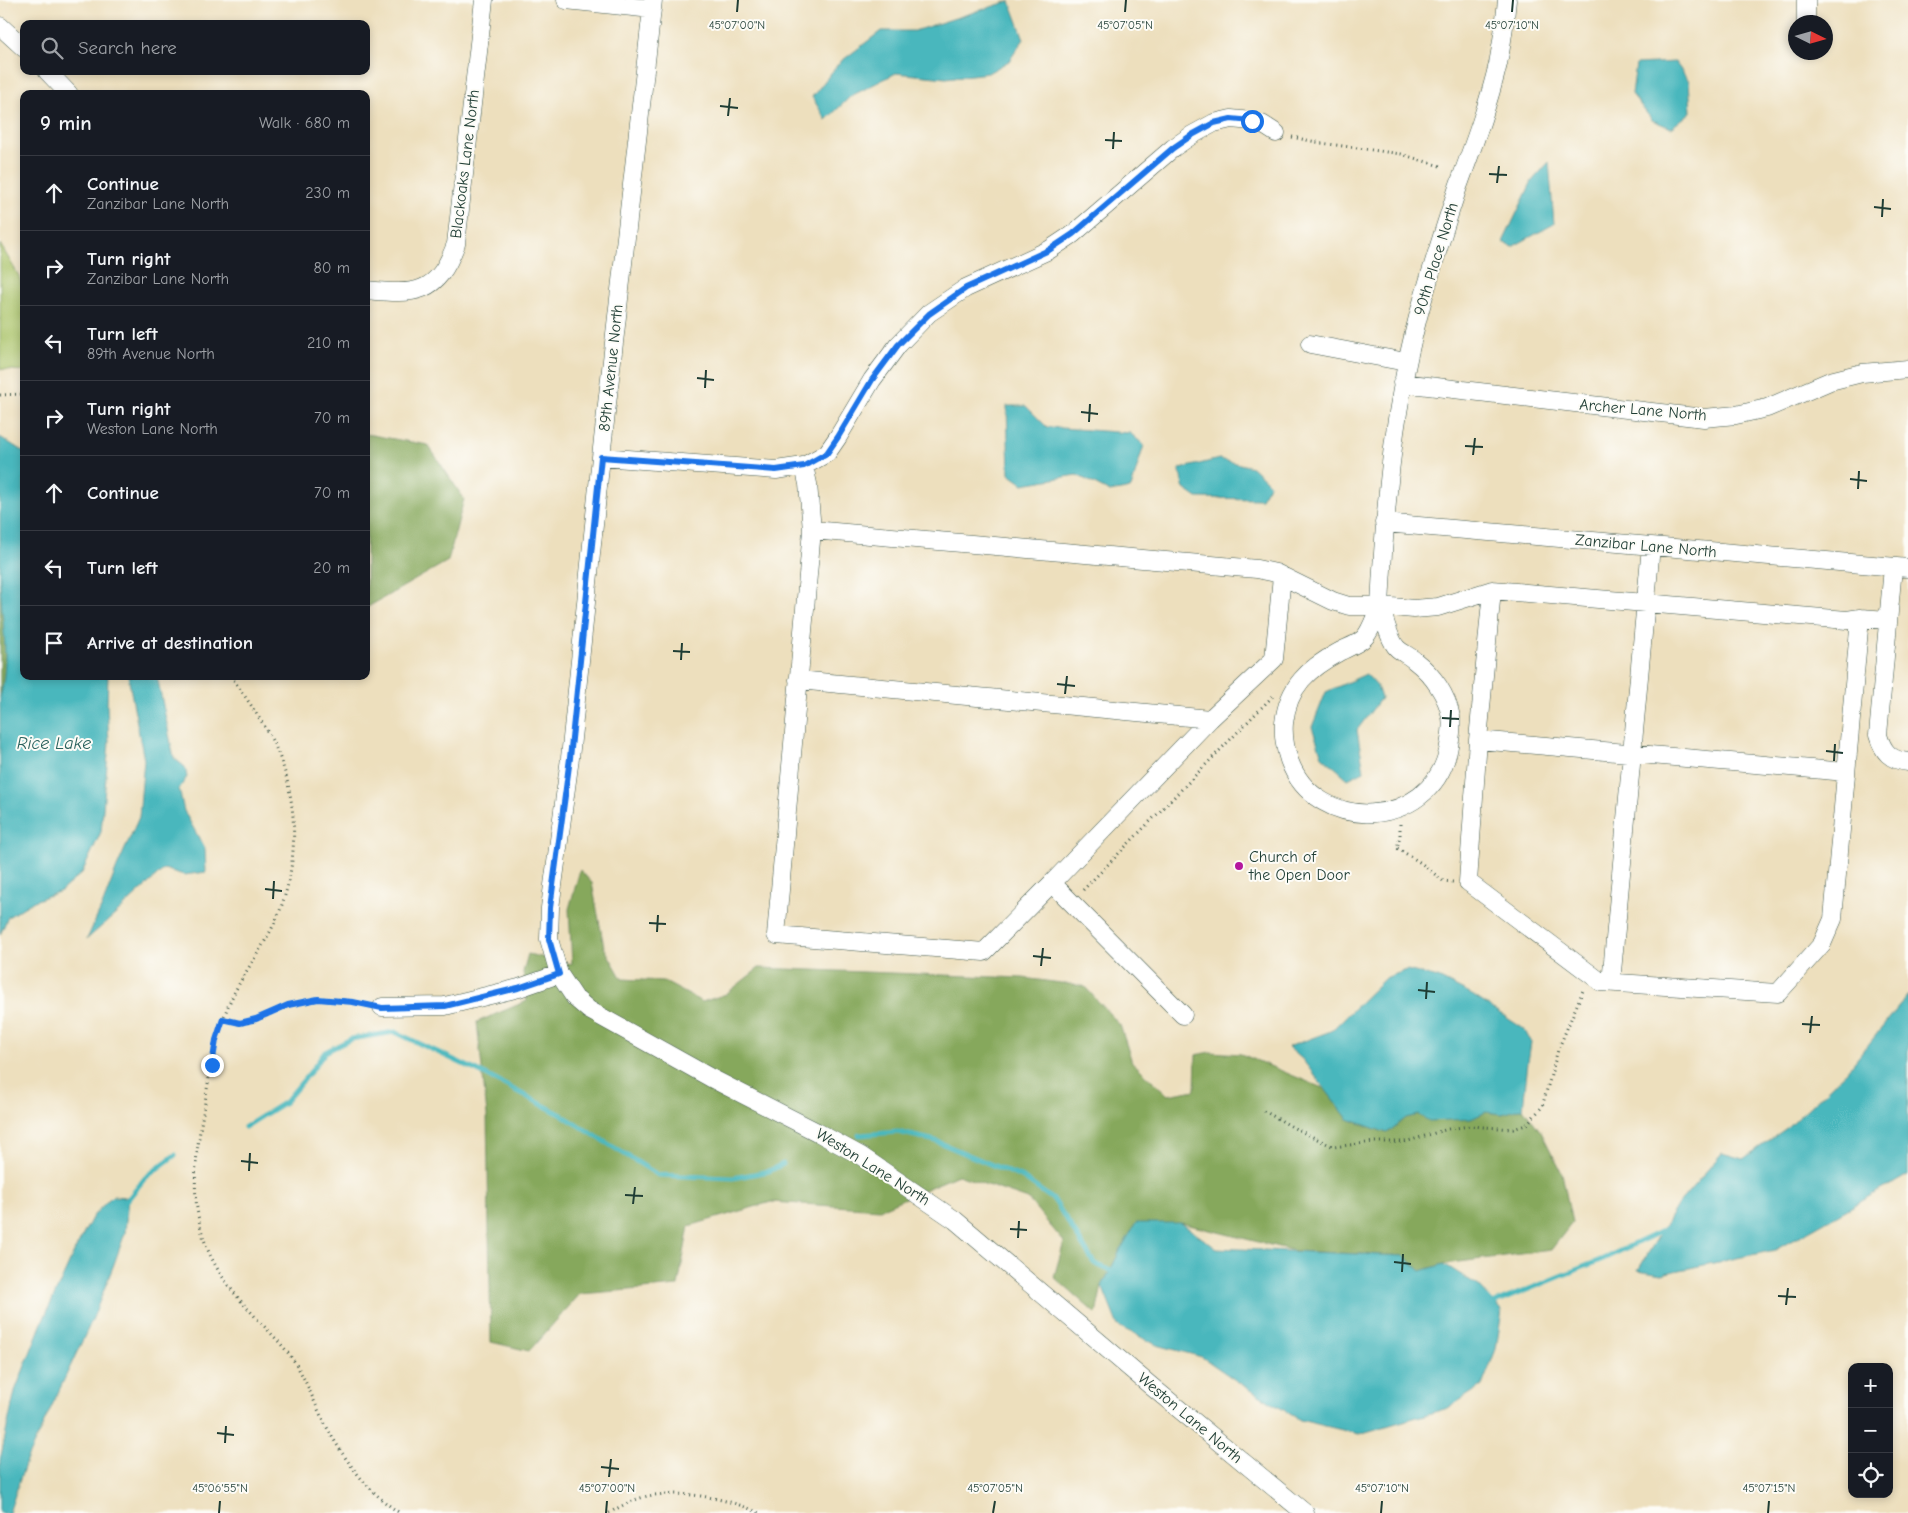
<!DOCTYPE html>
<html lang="en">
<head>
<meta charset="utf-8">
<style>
	:root { --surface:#171b24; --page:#20242c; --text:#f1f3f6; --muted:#9ea1a6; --line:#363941 }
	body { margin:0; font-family:"Comic Neue",sans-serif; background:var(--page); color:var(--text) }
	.controls { position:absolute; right:15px; bottom:15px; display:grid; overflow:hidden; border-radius:10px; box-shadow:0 2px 8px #0003 }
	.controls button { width:45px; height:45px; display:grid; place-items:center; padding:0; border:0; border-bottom:1px solid var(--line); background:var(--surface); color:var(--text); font:25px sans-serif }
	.compass { position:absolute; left:1788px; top:15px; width:45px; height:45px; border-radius:50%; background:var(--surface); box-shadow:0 2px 8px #0003; rotate:95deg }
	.stop { position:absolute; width:15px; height:15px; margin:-11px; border:4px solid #1a73e8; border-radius:50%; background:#fff }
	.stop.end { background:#1a73e8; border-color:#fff; box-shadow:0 1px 5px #0008 }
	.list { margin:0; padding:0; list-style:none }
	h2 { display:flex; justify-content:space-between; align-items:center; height:65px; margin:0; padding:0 20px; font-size:21px }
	h2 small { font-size:16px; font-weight:400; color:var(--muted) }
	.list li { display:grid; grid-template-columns:32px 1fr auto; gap:15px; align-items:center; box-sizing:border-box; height:75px; padding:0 20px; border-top:1px solid var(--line) }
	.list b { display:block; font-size:19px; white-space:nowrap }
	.list p { margin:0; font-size:16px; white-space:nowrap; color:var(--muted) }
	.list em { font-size:16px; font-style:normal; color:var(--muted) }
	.icon { flex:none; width:28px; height:28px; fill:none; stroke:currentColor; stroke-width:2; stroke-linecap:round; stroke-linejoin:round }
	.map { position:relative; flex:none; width:1908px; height:1513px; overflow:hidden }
	.search { position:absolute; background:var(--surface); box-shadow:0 2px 8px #0003; left:20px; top:20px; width:350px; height:55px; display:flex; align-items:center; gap:12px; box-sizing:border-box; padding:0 18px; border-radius:10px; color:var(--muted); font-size:19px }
	.panel { position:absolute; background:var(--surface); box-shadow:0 2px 8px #0003; left:20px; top:90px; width:350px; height:590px; border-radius:10px }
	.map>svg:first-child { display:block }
	.green { fill:#a9c267; stroke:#64804e }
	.forest { fill:#86a85c; stroke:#527248 }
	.water { fill:#48b7bd; stroke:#347a78 }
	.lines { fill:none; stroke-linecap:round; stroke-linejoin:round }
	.stream { stroke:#48b7bd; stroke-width:5 }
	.minor-casing { stroke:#3e5549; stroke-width:19 }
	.path { stroke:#3e5549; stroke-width:3; stroke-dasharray:1 4; stroke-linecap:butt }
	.minor { stroke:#fff; stroke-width:18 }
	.route { stroke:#1a73e8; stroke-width:6 }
	.ticks { fill:none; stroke:#1f3d34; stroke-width:2 }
	.poi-dot { fill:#b5179e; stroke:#fdfcf7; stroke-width:2 }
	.labels { text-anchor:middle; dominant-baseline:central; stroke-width:4; stroke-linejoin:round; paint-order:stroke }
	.street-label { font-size:16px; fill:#1f3d34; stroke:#fdfcf7 }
	.poi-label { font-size:16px; fill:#1f3d34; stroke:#fdfcf7; text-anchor:start }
	.water-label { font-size:18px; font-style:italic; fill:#2b625d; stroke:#fdfcf7 }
	.ticks-label { font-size:12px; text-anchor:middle; fill:#1f3d34; stroke:#fdfcf7; stroke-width:4; stroke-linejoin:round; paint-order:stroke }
</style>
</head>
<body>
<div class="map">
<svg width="1908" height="1513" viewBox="0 0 1908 1513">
	<rect width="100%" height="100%" fill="#fdfcf7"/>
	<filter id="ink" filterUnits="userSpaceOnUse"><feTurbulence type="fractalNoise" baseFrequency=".02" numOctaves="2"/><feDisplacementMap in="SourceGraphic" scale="10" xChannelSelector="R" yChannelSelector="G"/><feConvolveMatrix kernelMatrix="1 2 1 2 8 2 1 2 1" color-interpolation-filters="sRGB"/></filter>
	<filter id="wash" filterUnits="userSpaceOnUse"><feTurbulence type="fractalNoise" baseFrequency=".0096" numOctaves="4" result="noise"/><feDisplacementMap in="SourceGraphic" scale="20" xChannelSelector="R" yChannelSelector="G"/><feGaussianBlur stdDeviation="1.12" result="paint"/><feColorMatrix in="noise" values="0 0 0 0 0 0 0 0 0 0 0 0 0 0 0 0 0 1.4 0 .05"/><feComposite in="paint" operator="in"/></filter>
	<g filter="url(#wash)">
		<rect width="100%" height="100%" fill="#eddfbd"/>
		<path class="green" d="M0,244L19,276L24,294V371L0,369Z"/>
		<path class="forest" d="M366,434L428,445L464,499L448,561L366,608Z
			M0,582C4,621 10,660 0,698Z
			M580,870L592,883L604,947L622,979L663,981L702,1002L726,994L759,968L1023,978L1084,986L1120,1025L1132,1062L1168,1095L1195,1090L1196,1055L1210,1052L1241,1054L1325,1089L1348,1119L1387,1133L1406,1118L1418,1115L1471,1119L1486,1112L1502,1114L1523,1108L1541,1132L1562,1173L1572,1223L1551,1250L1444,1264L1421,1271L1404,1256L1295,1251L1181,1223L1122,1247L1102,1286L1096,1314L1054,1277L1064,1242L1028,1199L958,1175L880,1209L771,1202L689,1226L678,1286L580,1294L529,1351L491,1342L487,1115L477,1022L527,1001L523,972L528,954L572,964L569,909Z"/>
		<path class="water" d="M1010,1L1024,39L1009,61L988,73L946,78L896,73L851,96L826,120L812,97L839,63L881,31H914Z
			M1675,62L1689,81L1691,112L1671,128L1652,120L1632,94L1636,64Z
			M1549,162L1554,224L1512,247L1503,242L1532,181Z
			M1007,406H1026L1047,427L1130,433L1144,445L1131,488L1110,492L1077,475L1023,484L1009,474Z
			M0,437L24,452V676H108L107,706L109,742L101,832L82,873L61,891L34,901L8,917L0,935V698C10,659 2,622 0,583C0,535 0,485 0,437Z
			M1219,459L1252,467L1270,484L1261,499L1197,498L1184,489L1179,469Z
			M1366,674L1377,686L1381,698L1357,730L1364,771L1348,779L1322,756L1312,727L1326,692Z
			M128,676H157L174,758L185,767L187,777L179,789L184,811L205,849L206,872L184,875L164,869L117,913L87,939L102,906L117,867L139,817L144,760Z
			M1407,970L1438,978L1472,995L1524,1029L1531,1042L1528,1062L1523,1108L1502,1114L1486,1112L1471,1119L1429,1121L1418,1115L1406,1118L1387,1133L1348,1119L1302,1059L1288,1047L1331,1031L1385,978Z
			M1908,995V1175L1775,1250L1661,1274L1638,1270L1678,1204L1722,1153L1743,1159L1788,1127L1848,1070Z
			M112,1196L128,1197L125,1233L114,1264L93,1318L26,1461L9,1513H0V1460L15,1391L41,1325L75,1250L93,1216Z
			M1136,1223H1181L1216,1248L1404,1256L1421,1271L1444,1264L1479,1286L1502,1311L1496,1349L1482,1386L1448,1408L1359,1434L1300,1420L1241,1384L1202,1357L1157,1345L1118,1326L1102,1286L1122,1247Z"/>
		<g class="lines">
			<path class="stream" d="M245,1127L285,1102L312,1070L325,1052L351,1039L395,1032L486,1075L562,1115L658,1175L733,1178L769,1171L783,1164
				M859,1135L898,1132L936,1141L1023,1178L1054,1200L1094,1263L1115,1273
				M125,1203L145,1178L175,1155
				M1490,1305L1603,1259L1666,1229"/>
		</g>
	</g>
	<g filter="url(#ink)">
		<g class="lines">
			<defs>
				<path id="minor" d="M566,0L652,9
					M653,0L601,457L570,758L550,908L549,939L559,974L575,998L589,1010L711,1078L817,1132L861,1156L955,1220L1151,1386L1305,1513
					M1806,22V0
					M0,26L24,48
					M47,71L69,94
					M366,290C416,295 437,295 456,244L484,0
					M1310,344L1406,362
					M1402,383L1704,418L1736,415L1767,408L1830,381L1862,373L1908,369
					M601,457L776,470L804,466L827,453L838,437L872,380L898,345L929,313L966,288L1049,250L1073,234L1173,148L1192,135L1214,123L1231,119L1252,121L1262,124L1276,133
					M804,466L808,484L812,530L1257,569L1276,573L1333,601L1349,606H1380L1414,609L1438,607L1492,590L1847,620L1860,618L1888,620
					M1384,523L1908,568
					M812,530L776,935L984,952L1052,883L1183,1015
					M1893,567L1878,735C1883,752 1890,760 1908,762
					M1492,590L1478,740L1468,882L1601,982L1778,993L1822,944L1833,919L1860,618
					M1380,606C1385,502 1394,399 1423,299C1434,261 1446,223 1458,187C1473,146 1488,106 1498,64C1502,43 1505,21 1507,0
					M1380,606C1384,617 1389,640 1397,648C1402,653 1410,656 1415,661C1433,675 1447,695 1451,717C1453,729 1450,740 1448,751C1430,830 1316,835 1289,760C1285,748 1283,735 1284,723C1288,686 1309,668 1339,652C1346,648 1356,645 1363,639C1371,632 1375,616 1380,606Z
					M798,680L1210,719
					M1478,740L1846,772
					M1052,883L1210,719L1274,659L1282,576
					M1611,983L1651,546
					M382,1007L445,1006L519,988L559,974"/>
			</defs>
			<use href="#minor" class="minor-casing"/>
			<path class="path" d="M1292,137L1321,143L1401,154L1440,166
				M0,395L24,394
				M231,676C246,698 262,720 274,744C300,798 300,868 275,922C261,952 239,978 227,1009C212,1044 209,1082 202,1119C195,1159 191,1197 203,1236C211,1264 230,1290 250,1311C265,1328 281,1342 294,1361C305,1378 312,1397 321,1416C339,1452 365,1491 400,1513
				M1400,824V836L1397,848L1421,863L1443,881L1453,882
				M1083,890L1273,696
				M223,1019C228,1020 233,1022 238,1023C256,1025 274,1009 290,1005C316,997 341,998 367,1005
				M1264,1111L1296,1129L1334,1147L1374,1142H1405L1448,1129L1470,1126L1513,1129L1526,1125L1542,1107L1558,1050L1584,988
				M609,1513C621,1506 634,1499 648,1496C681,1490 729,1498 759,1513"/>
			<use href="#minor" class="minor"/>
		</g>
	</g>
	<g class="lines" filter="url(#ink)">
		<path class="route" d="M212,1065L216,1040L223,1019L240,1023L256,1019L288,1005L318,999L353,1002L382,1008L445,1006L518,988L559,974L549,939L550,908L570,758L601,457L776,470L804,466L827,453L838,437L872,380L898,345L929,314L966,288L1049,250L1073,234L1173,148L1192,135L1214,123L1231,119L1252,121"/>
	</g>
	<path class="ticks" d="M737,12L738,0M1125,12L1126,0M1512,12L1513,0M720,106L738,108M728,116L730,98M1105,140L1122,141M1113,149L1114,132M1489,174L1507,175M1497,183L1499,166M1874,207L1891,209M1882,217L1883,199M697,378L714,380M705,388L706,370M1081,412L1098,414M1089,422L1090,404M1465,446L1483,447M1473,455L1475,438M1850,479L1867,481M1858,489L1859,471M673,651L690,652M681,660L682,643M1057,684L1075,686M1065,694L1067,676M1442,718L1459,719M1450,727L1451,710M1826,751L1843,753M1834,761L1835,744M265,889L282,891M273,899L274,881M649,923L666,924M657,932L658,915M1033,956L1051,958M1041,966L1043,948M1418,990L1435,992M1426,999L1427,982M1802,1024L1820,1025M1810,1033L1812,1016M241,1161L258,1163M249,1171L250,1153M625,1195L643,1196M633,1204L635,1187M1010,1229L1027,1230M1018,1238L1019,1221M1394,1262L1411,1264M1402,1272L1403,1254M1778,1296L1796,1297M1786,1305L1788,1288M217,1433L234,1435M225,1443L226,1426M601,1467L619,1469M609,1477L611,1459M219,1513L220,1501M606,1513L607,1501M993,1513L995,1501M1381,1513L1382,1501M1768,1513L1769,1501"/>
	<circle class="poi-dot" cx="1239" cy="866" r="5"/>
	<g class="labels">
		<g class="street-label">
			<text transform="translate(465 164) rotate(-83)">Blackoaks Lane North</text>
			<text transform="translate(1436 259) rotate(-73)">90th Place North</text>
			<text transform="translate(611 368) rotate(-84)">89th Avenue North</text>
			<text transform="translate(1643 410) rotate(5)">Archer Lane North</text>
			<text transform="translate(1646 546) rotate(5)">Zanzibar Lane North</text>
			<text transform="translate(873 1167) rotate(32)">Weston Lane North</text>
			<text transform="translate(1190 1418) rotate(40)">Weston Lane North</text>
		</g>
		<g class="poi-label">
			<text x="1249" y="857">Church of<tspan x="1249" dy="18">the Open Door</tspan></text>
		</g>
		<g class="water-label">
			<text x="54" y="743">Rice Lake</text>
		</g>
	</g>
	<g class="ticks-label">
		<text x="737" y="29">45°07'00"N</text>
		<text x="1125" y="29">45°07'05"N</text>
		<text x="1512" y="29">45°07'10"N</text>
		<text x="220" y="1492">45°06'55"N</text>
		<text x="607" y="1492">45°07'00"N</text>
		<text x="995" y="1492">45°07'05"N</text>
		<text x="1382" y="1492">45°07'10"N</text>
		<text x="1769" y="1492">45°07'15"N</text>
	</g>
</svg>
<div class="controls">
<button>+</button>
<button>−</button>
<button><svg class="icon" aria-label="locate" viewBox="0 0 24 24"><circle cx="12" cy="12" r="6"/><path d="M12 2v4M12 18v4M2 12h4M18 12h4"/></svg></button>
</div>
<svg class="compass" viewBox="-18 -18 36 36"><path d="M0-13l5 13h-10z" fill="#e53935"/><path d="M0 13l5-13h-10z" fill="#9ea1a6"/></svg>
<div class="stop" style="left:1252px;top:121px"></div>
<div class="stop end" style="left:212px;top:1065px"></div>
<div class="search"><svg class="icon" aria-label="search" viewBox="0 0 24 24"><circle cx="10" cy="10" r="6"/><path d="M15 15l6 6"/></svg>Search here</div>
<section class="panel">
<h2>9 min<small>Walk · 680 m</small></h2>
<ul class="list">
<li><svg class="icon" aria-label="ahead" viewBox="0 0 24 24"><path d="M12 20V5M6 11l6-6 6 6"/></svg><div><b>Continue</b><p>Zanzibar Lane North</p></div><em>230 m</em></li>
<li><svg class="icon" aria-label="right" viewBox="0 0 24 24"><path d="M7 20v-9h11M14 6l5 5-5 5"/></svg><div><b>Turn right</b><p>Zanzibar Lane North</p></div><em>80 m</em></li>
<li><svg class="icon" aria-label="left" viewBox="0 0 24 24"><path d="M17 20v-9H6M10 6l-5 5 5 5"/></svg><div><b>Turn left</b><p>89th Avenue North</p></div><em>210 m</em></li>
<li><svg class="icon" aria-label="right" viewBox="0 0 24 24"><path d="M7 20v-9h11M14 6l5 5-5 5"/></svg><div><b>Turn right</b><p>Weston Lane North</p></div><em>70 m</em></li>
<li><svg class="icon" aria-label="ahead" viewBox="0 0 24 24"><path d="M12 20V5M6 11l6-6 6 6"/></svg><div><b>Continue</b></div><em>70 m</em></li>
<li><svg class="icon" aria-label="left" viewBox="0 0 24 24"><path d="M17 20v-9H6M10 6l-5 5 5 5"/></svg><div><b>Turn left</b></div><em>20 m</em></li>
<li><svg class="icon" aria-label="arrive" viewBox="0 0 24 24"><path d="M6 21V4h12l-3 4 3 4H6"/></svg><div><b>Arrive at destination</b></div></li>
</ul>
</section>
</div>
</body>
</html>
